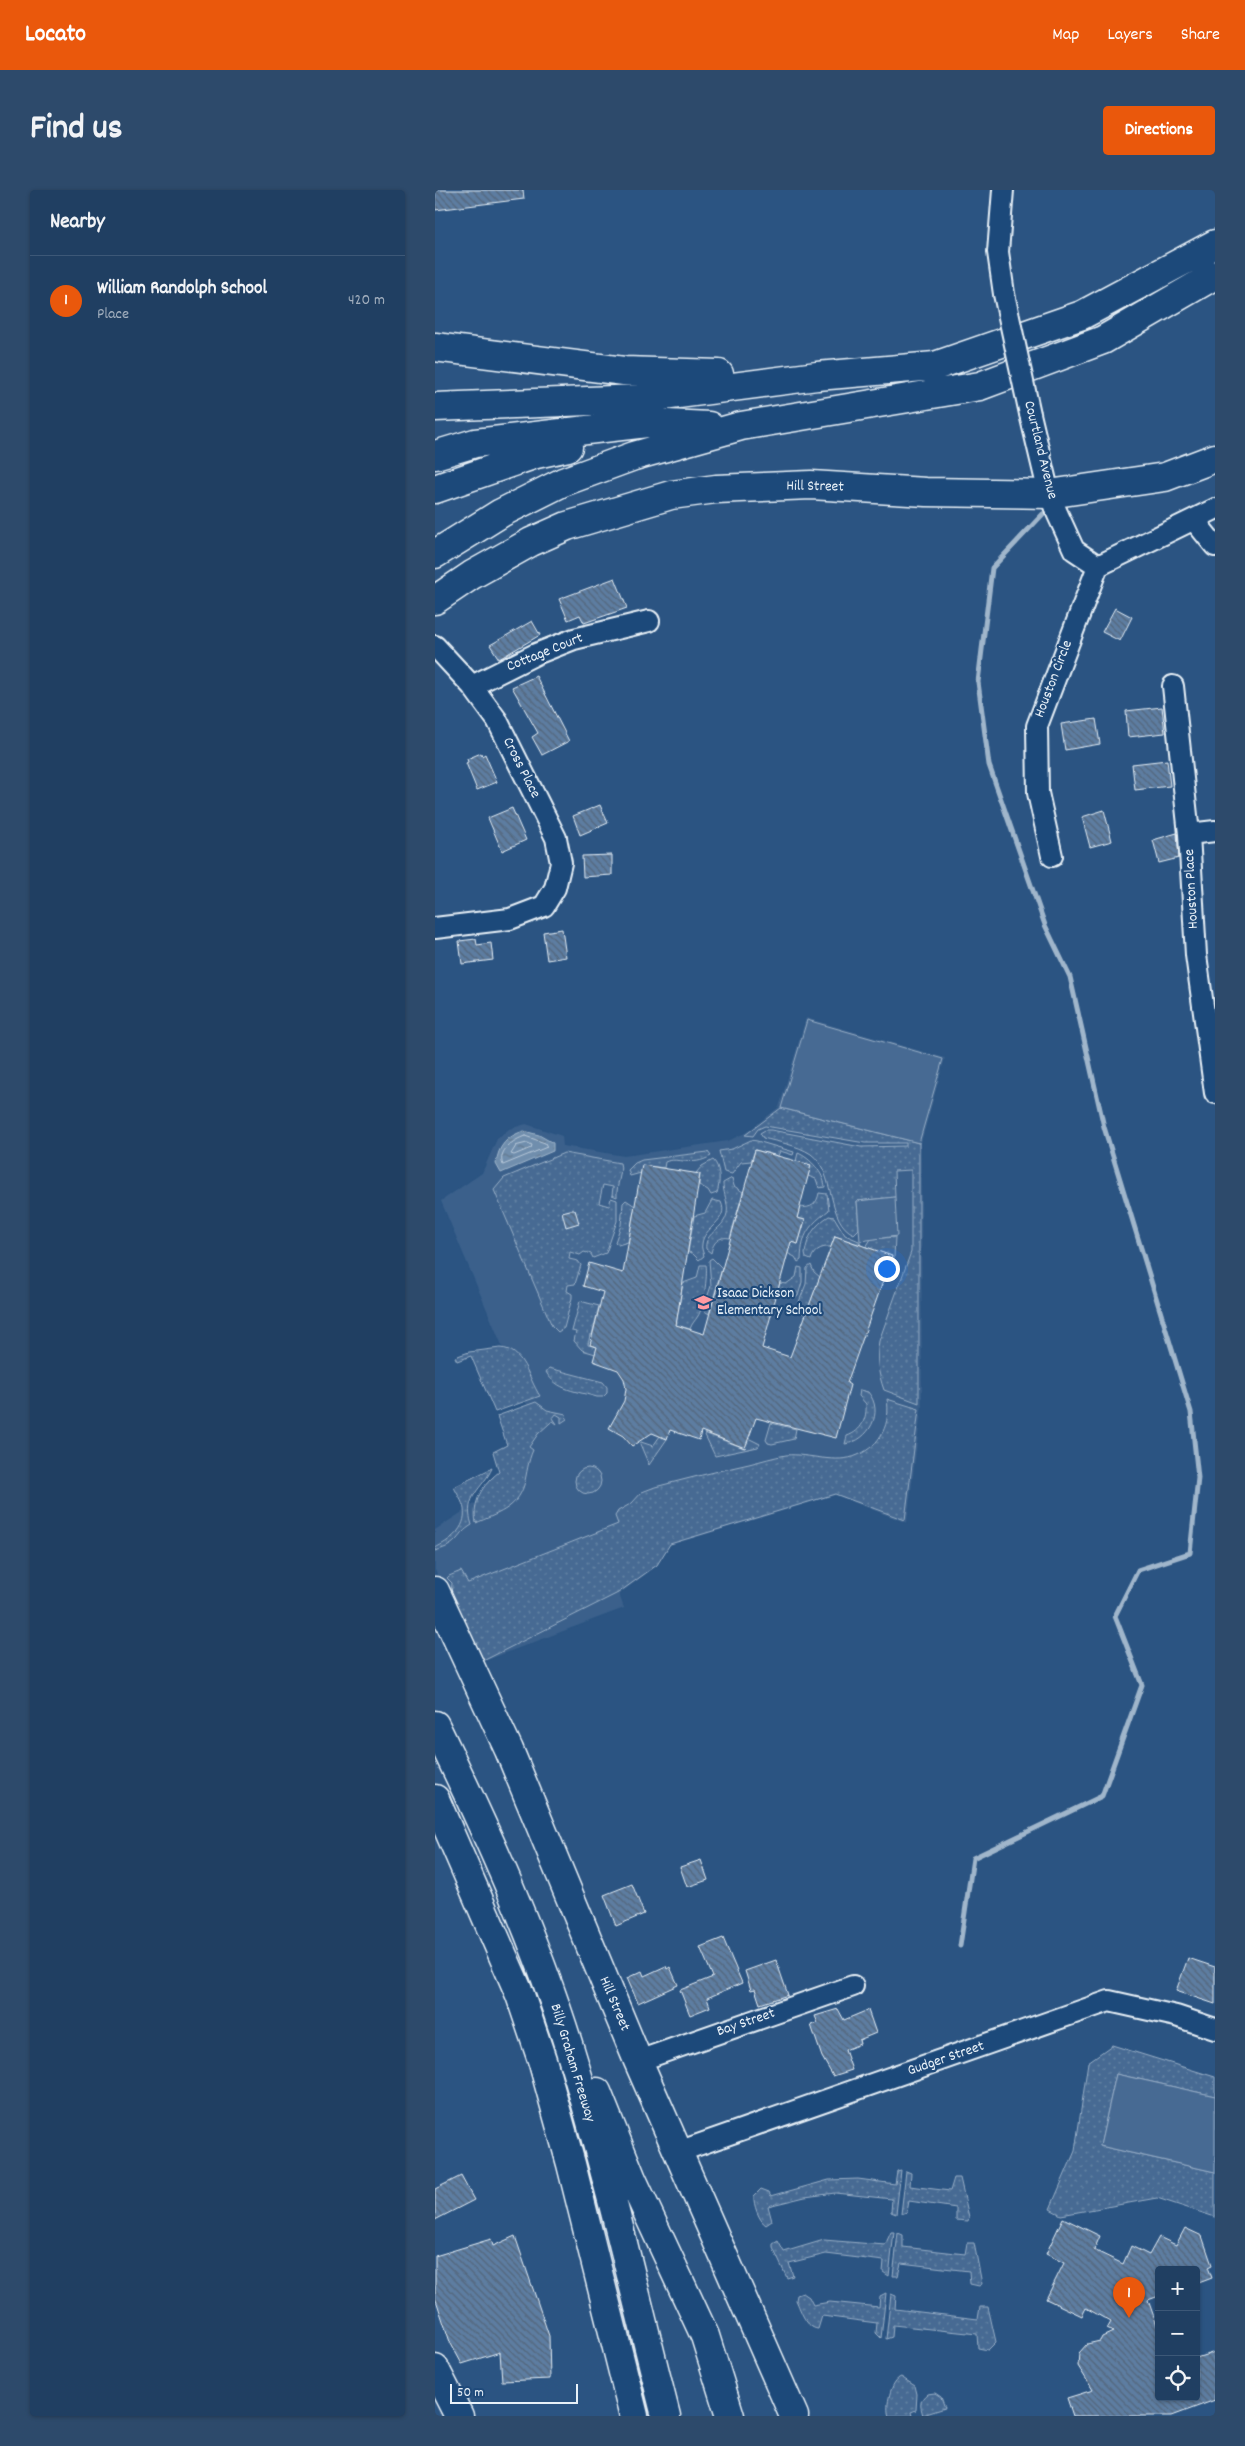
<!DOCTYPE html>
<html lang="en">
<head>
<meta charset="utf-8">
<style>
	:root { --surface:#203f62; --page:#2d4a6b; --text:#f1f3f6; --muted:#a2afbe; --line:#3d5877; --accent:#ea580c }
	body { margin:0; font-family:Dekko,sans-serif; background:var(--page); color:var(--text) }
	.controls { position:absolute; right:15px; bottom:15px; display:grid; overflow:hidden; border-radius:5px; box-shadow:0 1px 4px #0004 }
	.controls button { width:45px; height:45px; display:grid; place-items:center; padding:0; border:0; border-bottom:1px solid var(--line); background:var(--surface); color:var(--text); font:25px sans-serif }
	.scale { position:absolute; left:15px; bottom:12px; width:128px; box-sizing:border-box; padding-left:5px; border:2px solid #e8f1f8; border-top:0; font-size:14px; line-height:18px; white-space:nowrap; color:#e8f1f8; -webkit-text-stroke:4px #1f4a7a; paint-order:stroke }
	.you { position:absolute; left:451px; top:1078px; width:18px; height:18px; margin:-12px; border:4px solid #fff; border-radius:50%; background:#1a73e8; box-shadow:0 0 0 8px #1a73e833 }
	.badge { display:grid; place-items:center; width:32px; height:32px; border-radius:50%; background:var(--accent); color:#fff; font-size:16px; font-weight:700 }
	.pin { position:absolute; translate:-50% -41px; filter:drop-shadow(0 1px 2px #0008) }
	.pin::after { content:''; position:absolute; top:26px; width:18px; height:15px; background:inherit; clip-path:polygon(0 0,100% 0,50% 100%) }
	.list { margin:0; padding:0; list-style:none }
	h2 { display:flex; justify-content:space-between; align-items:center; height:65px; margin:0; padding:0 20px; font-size:21px }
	h2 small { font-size:16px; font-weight:400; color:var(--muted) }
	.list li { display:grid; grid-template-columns:32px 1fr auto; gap:15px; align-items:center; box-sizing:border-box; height:90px; padding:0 20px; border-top:1px solid var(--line) }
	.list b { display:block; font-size:19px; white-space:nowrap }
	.list p { margin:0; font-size:16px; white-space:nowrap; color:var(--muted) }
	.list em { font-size:16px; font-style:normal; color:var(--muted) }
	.icon { flex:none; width:28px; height:28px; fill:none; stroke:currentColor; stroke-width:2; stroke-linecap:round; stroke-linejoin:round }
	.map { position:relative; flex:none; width:780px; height:2226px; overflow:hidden; border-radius:5px }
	header { display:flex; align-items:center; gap:30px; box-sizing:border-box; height:70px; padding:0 25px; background:var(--accent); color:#fff }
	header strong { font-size:24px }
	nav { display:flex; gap:28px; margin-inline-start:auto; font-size:18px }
	.intro { display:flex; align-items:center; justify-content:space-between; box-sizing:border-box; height:120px; padding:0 30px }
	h1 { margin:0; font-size:35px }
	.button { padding:12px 22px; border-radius:5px; background:var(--accent); color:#fff; font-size:18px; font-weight:700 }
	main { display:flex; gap:30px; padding:0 30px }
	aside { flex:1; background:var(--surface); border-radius:5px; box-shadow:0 1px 4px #0004 }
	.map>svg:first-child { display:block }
	.built { fill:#3a608b }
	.grass { fill:url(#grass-dots); stroke:#98aec6 }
	.garden { fill:#476b93; stroke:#98aec6 }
	.water { fill:url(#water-ripples); stroke:#a0b6cb }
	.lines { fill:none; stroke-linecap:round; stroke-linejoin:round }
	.shore { stroke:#b8c9da; stroke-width:1 }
	.stream { stroke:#a0b6cb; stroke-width:5 }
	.building { fill:url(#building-back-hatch); stroke:#e8f1f8 }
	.street-casing { stroke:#e8f1f8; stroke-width:24 }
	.secondary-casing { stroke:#e8f1f8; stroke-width:31 }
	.highway-casing { stroke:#e8f1f8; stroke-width:31 }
	.street { stroke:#1f4a7a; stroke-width:20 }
	.secondary { stroke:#1f4a7a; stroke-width:28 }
	.highway { stroke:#1f4a7a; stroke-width:28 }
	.street-bridge-casing { stroke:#e8f1f8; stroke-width:24; stroke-linecap:butt }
	.street-bridge { stroke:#1f4a7a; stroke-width:20 }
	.labels { text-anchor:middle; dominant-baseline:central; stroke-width:4.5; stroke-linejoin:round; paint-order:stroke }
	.street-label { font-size:15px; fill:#e8f1f8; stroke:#1f4a7a }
	.poi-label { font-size:15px; fill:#e8f1f8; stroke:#1f4a7a; text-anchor:start }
</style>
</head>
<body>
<header>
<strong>Locato</strong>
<nav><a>Map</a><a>Layers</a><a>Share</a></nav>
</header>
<div class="intro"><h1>Find us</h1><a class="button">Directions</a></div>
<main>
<aside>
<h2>Nearby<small></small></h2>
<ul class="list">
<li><span class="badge">1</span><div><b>William Randolph School</b><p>Place</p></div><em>420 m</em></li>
</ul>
</aside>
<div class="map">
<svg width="780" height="2226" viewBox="0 0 780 2226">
	<defs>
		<pattern id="grass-dots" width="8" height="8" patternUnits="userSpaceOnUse" patternTransform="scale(1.25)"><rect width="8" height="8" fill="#476b93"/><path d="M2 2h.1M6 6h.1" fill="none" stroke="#6281a3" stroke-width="1.8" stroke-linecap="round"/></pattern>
		<pattern id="water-ripples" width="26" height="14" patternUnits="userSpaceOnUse" patternTransform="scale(1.25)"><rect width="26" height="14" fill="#708ead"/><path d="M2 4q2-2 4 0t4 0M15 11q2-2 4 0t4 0" fill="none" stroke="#61768a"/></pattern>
		<pattern id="building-back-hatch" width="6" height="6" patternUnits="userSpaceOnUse" patternTransform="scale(1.25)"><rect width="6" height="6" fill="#5d7da1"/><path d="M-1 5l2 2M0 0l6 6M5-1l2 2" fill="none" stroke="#53657a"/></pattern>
	</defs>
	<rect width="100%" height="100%" fill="#2b5482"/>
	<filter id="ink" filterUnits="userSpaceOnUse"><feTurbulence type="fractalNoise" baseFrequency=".02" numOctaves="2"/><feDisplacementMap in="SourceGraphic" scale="10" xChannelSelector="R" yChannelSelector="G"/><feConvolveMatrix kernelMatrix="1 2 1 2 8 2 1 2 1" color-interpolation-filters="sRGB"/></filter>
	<g filter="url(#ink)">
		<path class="built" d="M371,828L510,868L486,953L487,1215L472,1333L400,1305L235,1355L222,1376L184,1404L189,1418L44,1473L0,1380V1340L74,1291L98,1229L6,1011L47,983L62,949L74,939L91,934L127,946L128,956L189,966L293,951L312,942L344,917Z"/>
		<path class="grass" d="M346,918L484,953V1213L449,1200C443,1183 441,1169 444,1151L476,1062V980L459,981L460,1007L422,1011L424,1039L419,1044C391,1032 401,982 376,964C362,955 343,952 328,948L325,943L330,940H336L426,957L471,956V953H430L330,936L323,939L318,946L310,945Z
			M316,950L322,951L359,962L358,965L345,961L343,966L320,960L316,971L306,972L297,984L289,982L284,961L297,959Z
			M273,962L276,966C256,978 244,966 230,972L229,978L207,975L206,983L195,986L193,980L200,973L207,970Z
			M129,963L185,973C188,983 181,995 182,1007L177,1005L178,997L168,995L164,1013L174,1016L176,1008L182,1010V1031L171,1063L158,1068L156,1064L149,1062L145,1065L135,1062L134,1069L143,1071L146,1075L140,1094L133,1095L132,1101L137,1104V1108L129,1138L123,1142L117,1136L59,1000L69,988Z
			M363,963C375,968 389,983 390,997L384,998L381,989L373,986L376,975L361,971Z
			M278,970C286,977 285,994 282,1003L276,1005L273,1000L264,995L265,984L261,983L267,976Z
			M297,988L299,996L308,1002L295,1048C284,1046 278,1052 276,1063L271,1059C269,1045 283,1041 289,1031C297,1018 288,1006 288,993Z
			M384,1003L392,1004L394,1020C374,1036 367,1043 366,1070L363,1072L360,1067L352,1063L356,1052L363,1054L370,1030L362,1028L365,1017C376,1019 382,1014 384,1003Z
			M191,1010L200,1016L193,1052L183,1055L180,1052L186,1035L188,1013Z
			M277,1010L286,1012C295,1031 268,1037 267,1054C266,1058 268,1062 269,1066L264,1070L257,1063L253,1062L259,1026L270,1023Z
			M394,1026L399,1027L410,1045L424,1051L426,1055L400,1046L396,1057C386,1056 378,1061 376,1070L371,1068L370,1064C372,1046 380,1035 394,1026Z
			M460,1047L459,1069L452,1086H450L457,1066L431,1057L436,1049Z
			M277,1068L287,1078L274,1124L268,1120L276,1096L274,1070Z
			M265,1075H271C273,1085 268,1119 263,1126C260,1131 257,1133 255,1139L241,1135L248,1093L262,1088Z
			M376,1075L379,1082L385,1087L371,1124L367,1123L364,1112L371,1094L372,1078Z
			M363,1077L367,1078V1092L363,1106L357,1108L342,1103L345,1093L351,1094L361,1087Z
			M145,1111L164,1116L157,1145H155L153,1155L163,1157L174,1168L147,1160L139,1151L141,1142L137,1141Z
			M65,1158C89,1159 93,1188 105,1206L60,1222L36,1166L22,1171L20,1167L34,1162Z
			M114,1178L168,1192L172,1197V1203L168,1207H162C142,1201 122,1201 111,1182Z
			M425,1200L433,1202C450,1222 434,1251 410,1254L412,1246C427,1241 432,1228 431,1214L424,1206Z
			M452,1209L484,1219L470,1330L400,1304L235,1354L222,1375L183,1403L46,1472L16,1405L17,1393L12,1388L14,1386L26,1381L33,1393L183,1334L180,1326L183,1321L197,1313L207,1302L220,1297C251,1289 282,1281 314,1274C326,1271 339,1267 351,1265C374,1263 401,1275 423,1265C446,1255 456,1233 452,1209Z
			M101,1212L112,1220L131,1224L132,1229L126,1233V1227L121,1224L118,1228L122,1234L118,1231L115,1233L103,1244L94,1257L98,1260C93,1271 92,1283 89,1295C82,1319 61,1324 41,1333C37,1312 47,1295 64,1282L58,1262L72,1255L62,1226Z
			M336,1233L361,1239L359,1249L337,1254L333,1253L331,1250Z
			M269,1243L309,1258L313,1248L325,1254L323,1257L280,1266Z
			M225,1246L232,1249L214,1275L205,1254L206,1252L218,1256Z
			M57,1278C49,1298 27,1306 37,1335C20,1345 26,1354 0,1361V1358C14,1351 32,1339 29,1319C28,1312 22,1304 19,1297Z
			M140 1291a13 13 0 1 1 26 0a13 13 0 1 1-26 0Z
			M677,1855L780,1887V1906L681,1884L665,1956L780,1982V2027L722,2008L626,2025L615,2019L640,1961L653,1872Z
			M466,1980L461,2024L456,2022L457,2009L400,2003L370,2007L333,2016L337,2031L331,2035C324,2031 318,2014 319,2006L326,1999L334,2002L336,2006L394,1990L423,1989L460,1994L462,1981Z
			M471,1981L476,1983L475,1996L515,2001L519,1988H525L534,2027L533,2031L521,2030V2018L474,2011L472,2022L466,2024Z
			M456,2042H459L454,2086L448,2082L449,2071L391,2064L354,2073L358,2086L352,2088L338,2058V2054L343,2051L349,2062L389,2050L450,2055Z
			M463,2043L468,2045V2057L530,2064L532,2053H539L547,2094L544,2096L535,2094L534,2081L466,2073L463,2086H458Z
			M368,2103L374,2107L378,2115L395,2112L444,2117L445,2106L451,2103L446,2148L441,2143L442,2133L387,2126L383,2139C371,2138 366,2121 361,2110L362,2105Z
			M456,2104L461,2106L460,2119L543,2129L545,2117H553L561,2152L553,2160L543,2158L542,2144L458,2135L457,2147L451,2149Z
			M466,2187L480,2196L482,2204L481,2220L476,2222L477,2226H454C450,2217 456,2190 466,2187Z
			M500,2203L506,2207L510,2218L488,2225C485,2216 484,2210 492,2204Z"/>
		<path class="garden" d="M372,830L508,869L484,953L346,918Z
			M460,1007L462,1046L425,1051L422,1011Z
			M681,1884L780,1906V1982L665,1956Z"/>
		<path class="water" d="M89,941L104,945L118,953V961L66,983L61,974C63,956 72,946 89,941Z"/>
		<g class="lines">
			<path class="shore" d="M90,946L110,953L112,957L68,975C62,961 78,950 90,946Z
				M93,953L97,955L96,958L79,965L76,964L81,956Z"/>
			<path class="stream" d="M525,1756L538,1668L667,1606L707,1495L680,1426L703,1380L755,1363L763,1288L756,1222L669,937L635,787L610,735L554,575L543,492L557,378L608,324"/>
		</g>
		<path class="building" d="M0,0H88L89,9L0,20Z
			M180,388L192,418L149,433L145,425L133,430L124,409Z
			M680,418L697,427L685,451L667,442Z
			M97,431L105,445L64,469L55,455Z
			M101,486L134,551L107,565L97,547L103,543L77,497Z
			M727,517L730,543L693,547L691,521Z
			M661,529L665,554L630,560L626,534Z
			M46,563L47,566L50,564L62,592L42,600L31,573L33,572L32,569Z
			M732,570L735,596L700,600L697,574Z
			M165,615L173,633L145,645L138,626Z
			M77,618L91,650L67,661L53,628Z
			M669,620L677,651L655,657L647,627Z
			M742,643L744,668L724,673L718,650Z
			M177,665V685L148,687L147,666Z
			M127,739L131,767L112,770L108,742Z
			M41,749L42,755L56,753L58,770L27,774L24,751Z
			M320,960L376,975L362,1028L370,1030L363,1054L356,1052L327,1158L355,1167L400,1046L457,1066L412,1193L415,1195L401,1248L321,1228L310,1258L266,1241L264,1250L235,1240L232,1249L217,1243L197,1256L188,1246L174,1238L189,1211L191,1199L189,1189L183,1180L158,1171L162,1157L155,1155L168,1102L148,1096L154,1073L188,1083L207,975L265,984L241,1135L269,1144Z
			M135,1020H140L144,1033L131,1037L127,1022Z
			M266,1670L273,1690L252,1697L245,1677Z
			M197,1694L209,1724L181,1736L169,1705Z
			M288,1748L307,1793L272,1808L275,1817L255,1825L245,1800L278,1787L265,1757Z
			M753,1768L780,1777V1814L741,1801Z
			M341,1770L353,1805L325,1814L320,1799L316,1800L310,1781Z
			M231,1776L232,1779L235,1777L243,1795L203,1813L192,1788L207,1781L209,1786Z
			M403,1819L409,1830L433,1820L441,1843L424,1850L425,1854L410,1860L417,1880L398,1886L387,1867L376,1835L383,1833L380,1826Z
			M26,1986L39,2010L0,2030V1999Z
			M628,2028L665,2046L659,2060L688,2074L696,2056L714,2065L724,2047L741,2055L750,2038L767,2046L777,2075L773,2077L777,2088L761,2094V2080H724V2106L713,2110L724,2141V2207H761V2168L780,2162V2210L737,2226H638L632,2208L658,2200L643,2176L644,2163L652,2154L665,2151L667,2147L678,2142L672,2139L676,2132L651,2118L647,2126L611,2109L629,2073L611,2064Z
			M80,2046L114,2146L115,2189L67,2191L65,2162L27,2174L15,2152L0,2107V2066L56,2049L58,2056Z"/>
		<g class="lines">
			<defs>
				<path id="street" d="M568,0L563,62L569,104
					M595,224L614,304L623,325L639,360L663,376
					M759,330L780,356
					M663,376L780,319
					M0,456L37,496L62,530L121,648L126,673L120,698L109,716L75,729L0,738
					M37,496L101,464L139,449L214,431
					M738,496L754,644L761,765L780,903
					M754,644L780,641
					M617,666L603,603L602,536L663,376
					M203,1871L418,1796
					M243,1962L674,1811L741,1826L780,1839"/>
				<path id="secondary" d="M0,410L37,385L96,352L132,336L236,305L281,299L376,295L491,302L614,304L730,287L780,268
					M0,1401L74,1560L203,1871L359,2226
					M0,2179L24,2226"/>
				<path id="highway" d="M0,157L189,181L284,184
					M0,217L205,209L382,186L500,176L647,125L780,54
					M0,265L40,253L212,233L274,236
					M0,299L101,264L133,257
					M0,364L66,323L128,292L199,266L306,236L545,196L668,150L780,85
					M0,1535C51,1640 100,1747 135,1860C172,1980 200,2104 231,2226
					M0,1609L85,1805L108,1873L136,1974L199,2226
					M162,1902L197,1989L270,2146L295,2226"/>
			</defs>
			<use href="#street" class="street-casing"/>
			<use href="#secondary" class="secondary-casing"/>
			<use href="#highway" class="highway-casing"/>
			<use href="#street" class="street"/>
			<use href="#secondary" class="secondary"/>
			<use href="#highway" class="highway"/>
			<defs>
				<path id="street-bridge" d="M569,104L595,224"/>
			</defs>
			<use href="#street-bridge" class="street-bridge-casing"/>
			<use href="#street-bridge" class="street-bridge"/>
		</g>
	</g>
	<defs>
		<symbol id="school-bare" viewBox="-9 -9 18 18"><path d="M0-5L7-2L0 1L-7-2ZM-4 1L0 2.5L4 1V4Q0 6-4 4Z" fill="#ff9aa2" stroke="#1f4a7a" stroke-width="2.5" paint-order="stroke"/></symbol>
	</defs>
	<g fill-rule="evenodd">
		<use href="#school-bare" x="256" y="1100" width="25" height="25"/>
	</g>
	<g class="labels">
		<g class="street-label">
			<text transform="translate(605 260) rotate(76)">Courtland Avenue</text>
			<text transform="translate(380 297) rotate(1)">Hill Street</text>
			<text transform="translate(110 463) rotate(-22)">Cottage Court</text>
			<text transform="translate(619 489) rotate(-69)">Houston Circle</text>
			<text transform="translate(86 578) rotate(63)">Cross Place</text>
			<text transform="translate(757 699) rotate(-93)">Houston Place</text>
			<text transform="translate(179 1814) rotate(67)">Hill Street</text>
			<text transform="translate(311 1833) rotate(-19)">Bay Street</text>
			<text transform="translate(511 1869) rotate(-19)">Gudger Street</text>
			<text transform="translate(137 1873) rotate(73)">Billy Graham Freeway</text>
		</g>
		<g class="poi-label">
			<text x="282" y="1104">Isaac Dickson<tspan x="282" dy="17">Elementary School</tspan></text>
		</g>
	</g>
</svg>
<div class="controls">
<button>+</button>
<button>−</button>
<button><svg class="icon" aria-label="locate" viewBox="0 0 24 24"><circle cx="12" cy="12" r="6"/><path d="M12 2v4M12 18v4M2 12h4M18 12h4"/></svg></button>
</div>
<div class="scale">50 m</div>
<div class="you"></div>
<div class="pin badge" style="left:694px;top:2128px">1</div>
</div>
</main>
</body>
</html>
